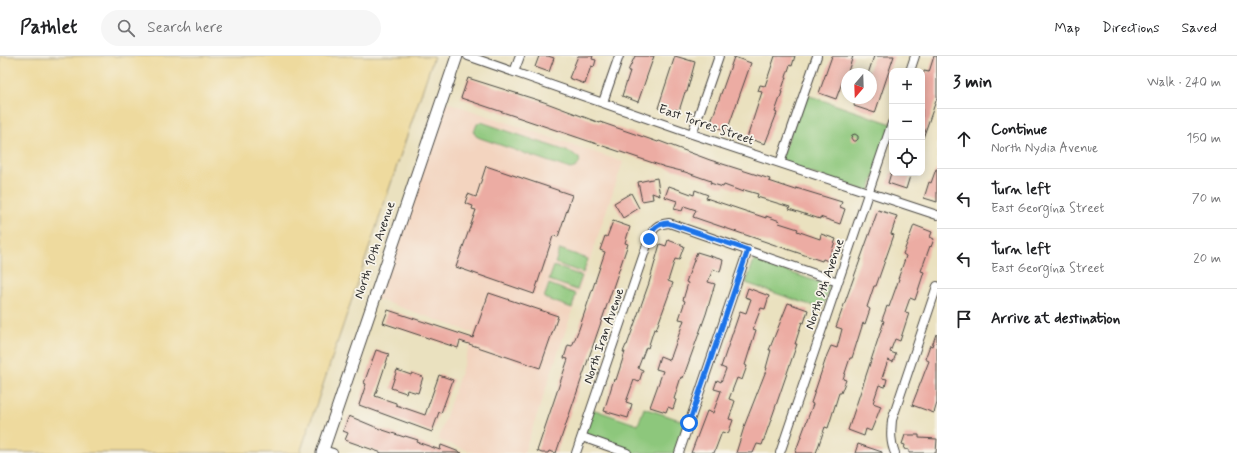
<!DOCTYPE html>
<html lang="en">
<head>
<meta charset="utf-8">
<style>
	:root { --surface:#fff; --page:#f6f6f6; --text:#202124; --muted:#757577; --line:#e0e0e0 }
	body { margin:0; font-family:Mynerve,sans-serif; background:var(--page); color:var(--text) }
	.controls { position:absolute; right:12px; top:12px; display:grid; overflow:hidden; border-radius:8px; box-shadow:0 2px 10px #0003 }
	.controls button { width:36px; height:36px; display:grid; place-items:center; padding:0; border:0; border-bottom:1px solid var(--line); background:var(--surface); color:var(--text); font:20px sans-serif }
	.compass { position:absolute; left:841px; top:12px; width:36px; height:36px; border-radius:50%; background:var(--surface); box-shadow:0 2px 10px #0003; rotate:199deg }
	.stop { position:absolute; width:12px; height:12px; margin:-9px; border:3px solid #1a73e8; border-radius:50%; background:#fff }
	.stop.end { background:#1a73e8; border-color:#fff; box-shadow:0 1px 4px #0008 }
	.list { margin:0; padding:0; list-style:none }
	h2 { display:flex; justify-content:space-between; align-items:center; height:52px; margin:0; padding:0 16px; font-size:17px }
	h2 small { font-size:13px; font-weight:400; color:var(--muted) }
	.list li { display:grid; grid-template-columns:26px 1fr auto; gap:12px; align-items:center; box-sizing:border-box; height:60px; padding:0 16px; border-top:1px solid var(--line) }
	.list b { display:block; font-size:15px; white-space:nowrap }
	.list p { margin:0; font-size:13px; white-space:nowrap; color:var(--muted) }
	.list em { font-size:13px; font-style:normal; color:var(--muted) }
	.icon { flex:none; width:22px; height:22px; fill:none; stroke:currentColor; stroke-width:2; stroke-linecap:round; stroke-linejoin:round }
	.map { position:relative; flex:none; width:937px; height:397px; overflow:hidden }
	header { display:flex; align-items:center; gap:24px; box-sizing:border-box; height:56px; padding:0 20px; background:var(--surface); border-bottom:1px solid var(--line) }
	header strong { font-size:19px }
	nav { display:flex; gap:22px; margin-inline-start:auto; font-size:14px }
	.search { width:280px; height:36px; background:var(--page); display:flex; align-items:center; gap:10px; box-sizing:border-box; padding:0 14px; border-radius:22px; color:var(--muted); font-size:15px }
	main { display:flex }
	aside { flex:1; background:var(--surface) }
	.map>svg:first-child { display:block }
	.built { fill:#f3d4bf }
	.green { fill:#8dc77b; stroke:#5c7953 }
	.sand { fill:#eeda9e; stroke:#8c8264 }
	.building { fill:#ecaca3 }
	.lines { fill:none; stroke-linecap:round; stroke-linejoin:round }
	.minor-casing { stroke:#484641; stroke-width:10 }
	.secondary-casing { stroke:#484641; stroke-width:13 }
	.minor { stroke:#fff; stroke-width:8 }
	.secondary { stroke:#fff; stroke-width:11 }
	.route { stroke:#1a73e8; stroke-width:5 }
	.labels { text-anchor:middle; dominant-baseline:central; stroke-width:3.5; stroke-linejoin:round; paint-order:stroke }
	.street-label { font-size:13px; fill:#2b2b2b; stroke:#f7f3e8 }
</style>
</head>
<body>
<header>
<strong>Pathlet</strong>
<div class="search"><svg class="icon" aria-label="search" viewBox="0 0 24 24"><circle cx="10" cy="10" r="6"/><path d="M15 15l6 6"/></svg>Search here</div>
<nav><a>Map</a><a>Directions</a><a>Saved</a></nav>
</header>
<main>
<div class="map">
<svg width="937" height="397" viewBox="0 0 937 397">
	<rect width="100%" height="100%" fill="#f7f3e8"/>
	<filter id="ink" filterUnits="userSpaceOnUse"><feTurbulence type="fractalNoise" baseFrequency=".025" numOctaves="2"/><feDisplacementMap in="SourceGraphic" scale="8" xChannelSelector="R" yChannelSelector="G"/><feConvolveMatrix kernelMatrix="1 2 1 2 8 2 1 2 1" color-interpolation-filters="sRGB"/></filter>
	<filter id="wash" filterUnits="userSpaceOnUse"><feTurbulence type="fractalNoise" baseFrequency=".012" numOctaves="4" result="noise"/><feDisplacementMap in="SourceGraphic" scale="16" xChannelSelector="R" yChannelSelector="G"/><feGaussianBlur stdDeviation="0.9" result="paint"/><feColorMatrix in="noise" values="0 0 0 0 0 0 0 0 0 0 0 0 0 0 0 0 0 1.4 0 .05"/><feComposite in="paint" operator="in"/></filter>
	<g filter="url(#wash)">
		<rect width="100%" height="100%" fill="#eae1bf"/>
		<path class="built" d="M441,44L623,106L524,397H475L438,384L474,277L374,242Z"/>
		<path class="green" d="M804,38L892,68L869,136L780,107Z
			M481,66L572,97L579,102C581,108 577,112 570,113L480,82L476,80L474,76L477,68Z
			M560,193L588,203L583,217L555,207Z
			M754,204L830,230L822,253L746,227Z
			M554,210L582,220L577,234L549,224Z
			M549,228L576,238L572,252L544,242Z
			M644,352L689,367L679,397H627L582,381L592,353L638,369Z"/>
		<path class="sand" d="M0,0H434L300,397H0Z"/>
		<g id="blocks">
			<path class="building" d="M539,0H548L554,2L549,16L535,11Z
				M578,0H593L592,3L596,4L594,11L591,10L585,28L569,22Z
				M635,0H654L638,46L622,40L630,15H628Z
				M675,0L695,6L687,36H685L679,55L675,53L673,58L658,52Z
				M775,0H795L792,10L790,9L781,36H782L775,56L777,57L765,88L747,82L762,36L758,35L760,29L765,30Z
				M832,0H853L845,25L843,24L836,43L819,37Z
				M874,0H894L875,57L854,50L856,42H871V18H868Z
				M934,0H937V42L923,82H922V22L924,15L929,16Z
				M734,1L751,7L727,75L710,69Z
				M468,22L544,46L600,67V66L658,86L659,85L710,104L770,123L769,125L796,134V132L842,146L840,151L845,153L840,168L820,161V163L789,153L790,151L757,141L758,138L744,134L743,136L724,129L723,131L710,127L711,125L685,116L665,111L461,42Z
				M855,78L858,80V83L856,85H853L851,82L852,79Z
				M486,110L572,139L558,181L553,180L534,238L456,211L476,154L472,153L473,150L465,147L468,138L476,141Z
				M936,113H937V146L924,142L929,126L931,127Z
				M891,117H902L910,120L906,133L888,127Z
				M657,122L660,140L652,137L653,143L642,145L638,126Z
				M669,130L694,139L695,134L708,139L706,142L766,162V160L780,165L779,167L798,173L797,175L820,183L821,178L836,183L828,205L823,203L822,205L693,161L696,154L684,150L682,155L674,153L677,145L665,141Z
				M631,137L639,152L623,162L614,147Z
				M878,154L897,160L891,178L894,179L876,230H874L867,251L870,253L865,268L863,267L852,302H850L843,323L846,324L841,337H839L828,372L825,371L816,397H795L813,348L811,347L827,299L831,290L837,292L842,273L836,271Z
				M613,165L630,171L625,187L628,188L556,397L549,395L548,397H542L537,395L568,303L564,302L568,289L572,290L579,273L605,196L600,194L605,180L607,181Z
				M914,169L932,176L930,181L934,183L931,191L930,190L921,215L924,216L915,244L910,242L905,256L909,257L900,285L895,283L890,296L896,298L893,306L888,304L882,322L887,323L885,331L879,329L873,347L881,350L876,363L871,375L866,373L864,380L848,374L884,265L882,264L887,250L889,251L899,223H898L906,200L903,198Z
				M668,184L684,190L679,204L675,203L668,225L673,227L656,274L654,273L648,292L646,291L638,312L643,314L639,326L634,324L626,346L632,348L628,362L604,355L614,323L616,324L625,296H623L626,289H627L649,227L660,188L666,190Z
				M697,196L723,204L720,216L713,213L708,226L715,228L706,258L683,322L681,321L674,343L676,344L673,353L668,351L666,356L650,351L663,315L656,313L660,300L670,304L684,264L679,263L685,245L683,244L688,227L686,226Z
				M748,232L769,240L765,253L761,252L753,273L756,274L745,309L747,310L742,324L737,322L729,343L735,345L729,363L733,364L728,378L722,376L714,397H691L707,355L713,357L721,335L714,333L717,324L721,326L726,313L721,311L740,255L746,257L751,243L745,241Z
				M489,237L558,260L540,312L460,285L458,292L383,267L388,254L473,282Z
				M788,247L808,254L804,267L802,266L795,288H797L773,358L762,389L757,388L753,397H736L745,368L767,312H766L771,294H769Z
				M936,278L937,279V347L934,357L912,349L929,305L925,303L930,289L932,290Z
				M376,294L389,298L375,340L396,347V349L425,359L439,319L453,324L441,357L439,356L432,376L359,349L366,328L364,327Z
				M397,314L411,319L412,317L423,321L418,337L407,334L406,337L391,332Z
				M349,360L380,373L404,381L405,380L418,384L417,386L440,394L441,389L462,397H382L345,384L348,377L343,375Z
				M905,379H919V382L937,383L936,397H909V394L904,393L905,389L902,388Z
				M858,388L882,396V397H855Z"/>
		</g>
	</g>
	<g filter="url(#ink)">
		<use href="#blocks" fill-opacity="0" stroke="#484641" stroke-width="1"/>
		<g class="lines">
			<defs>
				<path id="minor" d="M468,0L692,78L937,159
					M910,15L915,0
					M514,16L520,0
					M603,46L619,0
					M692,78L719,0
					M780,107L817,0
					M582,381L627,397
					M323,394L333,397
					M576,397L649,183C653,172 657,168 669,167L838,226
					M679,397L748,194
					M780,397L892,67
					M895,397C890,386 891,376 892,364L937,230"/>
				<path id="secondary" d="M322,397L457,0"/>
			</defs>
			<use href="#minor" class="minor-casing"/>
			<use href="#secondary" class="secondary-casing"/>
			<use href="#minor" class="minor"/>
			<use href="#secondary" class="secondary"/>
		</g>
	</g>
	<g class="lines" filter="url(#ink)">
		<path class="route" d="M649,183C653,172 657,168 668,167L748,194L689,367"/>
	</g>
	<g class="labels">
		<g class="street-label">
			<text transform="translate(706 69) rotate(19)">East Torres Street</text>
			<text transform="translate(375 194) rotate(-71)">North 10th Avenue</text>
			<text transform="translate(825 228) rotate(-71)">North 9th Avenue</text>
			<text transform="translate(604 280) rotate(-71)">North Iran Avenue</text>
		</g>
	</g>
</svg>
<div class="controls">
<button>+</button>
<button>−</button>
<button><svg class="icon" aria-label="locate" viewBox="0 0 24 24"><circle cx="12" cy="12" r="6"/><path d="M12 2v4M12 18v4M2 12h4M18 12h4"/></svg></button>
</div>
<svg class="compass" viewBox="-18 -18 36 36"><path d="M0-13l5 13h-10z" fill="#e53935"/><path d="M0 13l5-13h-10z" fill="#757577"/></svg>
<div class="stop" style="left:689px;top:367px"></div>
<div class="stop end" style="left:649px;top:183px"></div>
</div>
<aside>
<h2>3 min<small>Walk · 240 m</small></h2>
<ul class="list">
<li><svg class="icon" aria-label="ahead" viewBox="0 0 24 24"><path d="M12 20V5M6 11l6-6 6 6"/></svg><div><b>Continue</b><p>North Nydia Avenue</p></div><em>150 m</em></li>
<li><svg class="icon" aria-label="left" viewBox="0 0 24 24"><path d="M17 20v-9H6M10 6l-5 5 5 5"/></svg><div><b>Turn left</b><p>East Georgina Street</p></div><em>70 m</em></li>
<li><svg class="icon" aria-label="left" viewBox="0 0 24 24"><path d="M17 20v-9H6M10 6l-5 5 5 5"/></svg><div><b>Turn left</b><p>East Georgina Street</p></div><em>20 m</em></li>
<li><svg class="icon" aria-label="arrive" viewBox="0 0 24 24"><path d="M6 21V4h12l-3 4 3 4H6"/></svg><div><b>Arrive at destination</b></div></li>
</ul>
</aside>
</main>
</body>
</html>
